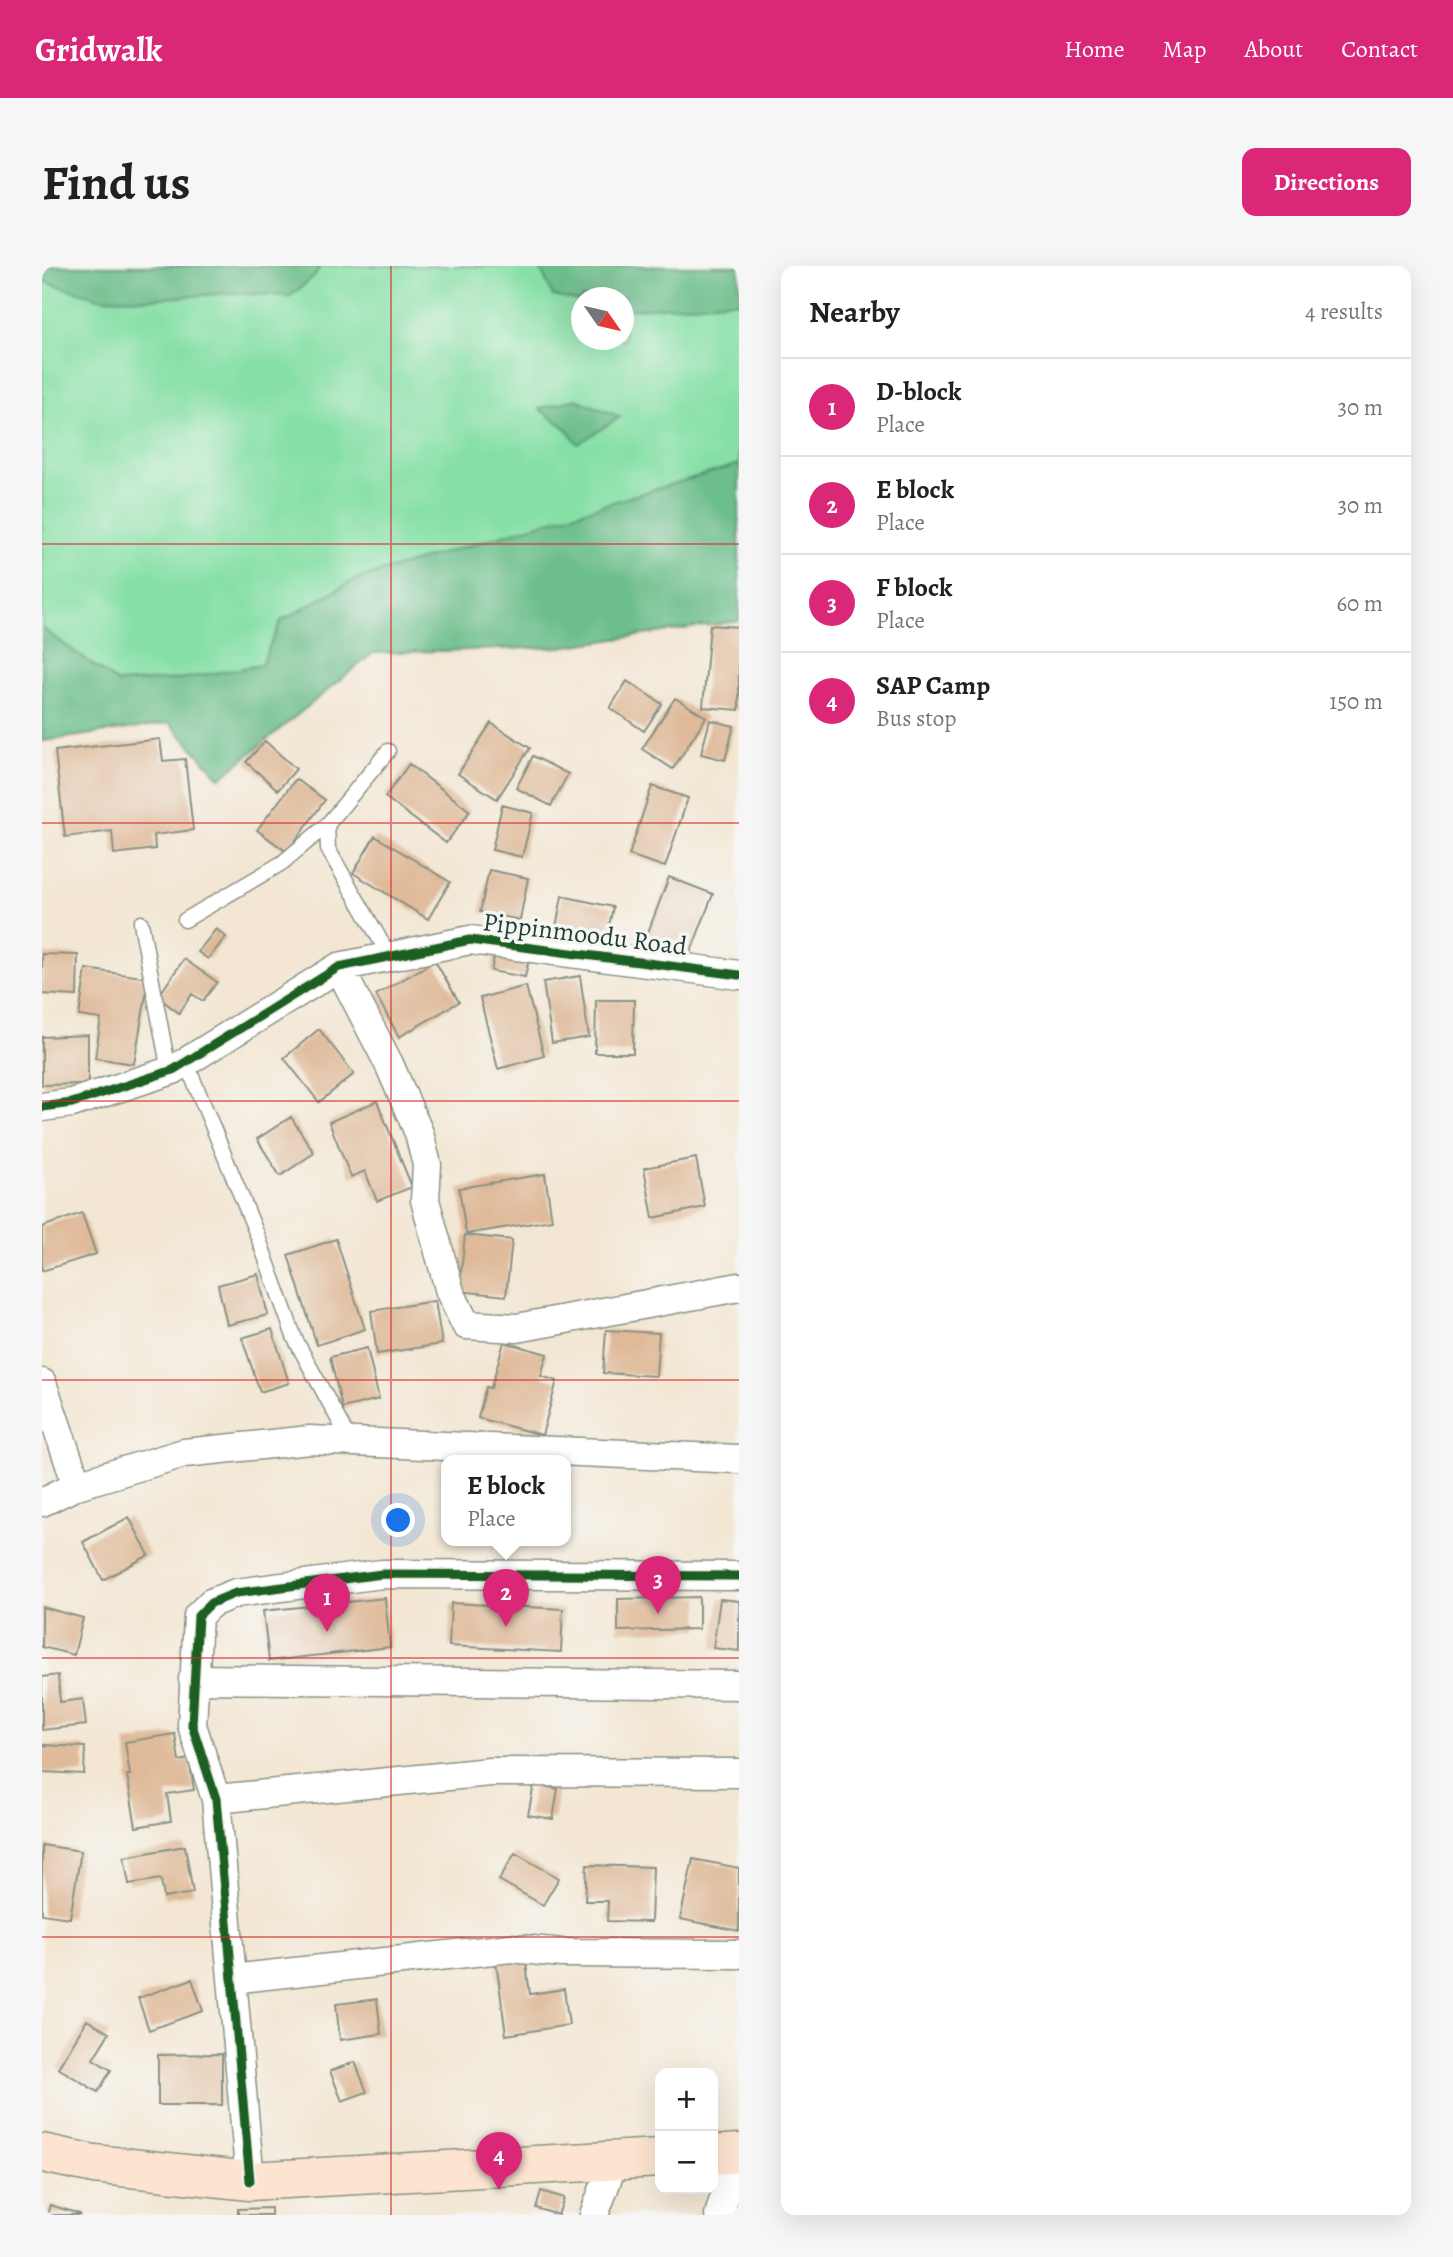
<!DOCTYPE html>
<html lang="en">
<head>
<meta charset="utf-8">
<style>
	:root { --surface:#fff; --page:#f6f6f6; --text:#202124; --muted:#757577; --line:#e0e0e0; --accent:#db2777 }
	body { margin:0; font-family:Alegreya,serif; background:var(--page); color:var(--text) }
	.controls { position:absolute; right:21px; bottom:21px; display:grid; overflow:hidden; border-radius:14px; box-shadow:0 7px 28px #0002 }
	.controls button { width:63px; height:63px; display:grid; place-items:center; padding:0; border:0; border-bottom:2px solid var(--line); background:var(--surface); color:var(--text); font:35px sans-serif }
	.compass { position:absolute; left:529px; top:21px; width:63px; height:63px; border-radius:50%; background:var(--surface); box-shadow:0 7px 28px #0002; rotate:124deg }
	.you { position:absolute; left:357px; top:1255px; width:24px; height:24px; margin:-18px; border:5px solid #fff; border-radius:50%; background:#1a73e8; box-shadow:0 0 0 10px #1a73e833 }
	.badge { display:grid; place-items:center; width:46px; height:46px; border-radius:50%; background:var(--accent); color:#fff; font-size:23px; font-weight:700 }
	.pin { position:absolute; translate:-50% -58px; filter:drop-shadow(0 2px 4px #0008) }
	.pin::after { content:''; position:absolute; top:37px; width:24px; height:21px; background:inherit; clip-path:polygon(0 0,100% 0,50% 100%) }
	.popup { position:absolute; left:399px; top:1189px; width:130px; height:91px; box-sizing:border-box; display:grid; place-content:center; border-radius:14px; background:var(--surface); filter:drop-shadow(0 2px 5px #0005); font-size:23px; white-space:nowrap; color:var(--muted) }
	.popup b { font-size:26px; color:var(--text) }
	.popup::after { content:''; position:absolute; left:50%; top:100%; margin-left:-14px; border:14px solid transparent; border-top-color:var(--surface) }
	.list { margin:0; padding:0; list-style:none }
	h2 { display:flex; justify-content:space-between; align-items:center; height:91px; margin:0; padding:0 28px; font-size:30px }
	h2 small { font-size:23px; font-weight:400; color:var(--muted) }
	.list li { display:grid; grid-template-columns:46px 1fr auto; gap:21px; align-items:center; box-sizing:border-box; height:98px; padding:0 28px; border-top:2px solid var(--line) }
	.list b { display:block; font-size:26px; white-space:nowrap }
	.list p { margin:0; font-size:23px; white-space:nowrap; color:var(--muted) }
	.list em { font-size:23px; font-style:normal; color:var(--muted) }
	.map { position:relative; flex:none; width:697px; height:1949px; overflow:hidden; border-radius:14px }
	header { display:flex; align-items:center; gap:42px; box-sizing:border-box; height:98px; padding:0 35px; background:var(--accent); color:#fff }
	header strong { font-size:33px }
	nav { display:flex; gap:38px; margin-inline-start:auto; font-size:24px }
	.intro { display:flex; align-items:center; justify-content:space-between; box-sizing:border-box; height:168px; padding:0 42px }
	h1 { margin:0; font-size:49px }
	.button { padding:18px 32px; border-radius:14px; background:var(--accent); color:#fff; font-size:24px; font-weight:700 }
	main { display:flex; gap:42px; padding:0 42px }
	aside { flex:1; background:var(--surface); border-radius:14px; box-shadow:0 7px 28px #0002 }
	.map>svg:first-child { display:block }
	.green { fill:#86e0a6; stroke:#528e6d; stroke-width:2; fill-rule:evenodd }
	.forest { fill:#6cbe8b; stroke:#467e60; stroke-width:2 }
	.building { fill:#dfb998 }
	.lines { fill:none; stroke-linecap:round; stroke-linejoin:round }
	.lane-casing { stroke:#899284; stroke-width:17 }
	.street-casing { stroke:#899284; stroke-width:31 }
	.secondary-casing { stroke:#899284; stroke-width:41 }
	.lane { stroke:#fff; stroke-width:14 }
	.street { stroke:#fff; stroke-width:28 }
	.secondary { stroke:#fde4d0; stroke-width:38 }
	.cycleway-casing { stroke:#f6f6f2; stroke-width:13 }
	.cycleway { stroke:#1b5e20; stroke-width:9 }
	.grid { fill:none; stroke:#d62828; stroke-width:2; stroke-opacity:0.55 }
	.labels { text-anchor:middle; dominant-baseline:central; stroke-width:7; stroke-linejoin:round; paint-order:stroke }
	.street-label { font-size:26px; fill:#1f3d34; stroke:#f6f6f2 }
</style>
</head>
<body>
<header>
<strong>Gridwalk</strong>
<nav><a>Home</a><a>Map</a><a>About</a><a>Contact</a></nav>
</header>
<div class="intro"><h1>Find us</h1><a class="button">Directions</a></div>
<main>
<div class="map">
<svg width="697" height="1949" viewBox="0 0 697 1949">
	<rect width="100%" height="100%" fill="#f6f6f2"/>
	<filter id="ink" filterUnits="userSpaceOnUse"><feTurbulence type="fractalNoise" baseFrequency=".0143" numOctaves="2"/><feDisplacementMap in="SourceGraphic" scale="14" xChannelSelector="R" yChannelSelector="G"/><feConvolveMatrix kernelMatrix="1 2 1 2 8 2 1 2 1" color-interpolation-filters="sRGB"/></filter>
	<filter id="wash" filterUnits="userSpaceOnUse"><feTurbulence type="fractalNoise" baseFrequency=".00686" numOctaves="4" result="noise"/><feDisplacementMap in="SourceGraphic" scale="28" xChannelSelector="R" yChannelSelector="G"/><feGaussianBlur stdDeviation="1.57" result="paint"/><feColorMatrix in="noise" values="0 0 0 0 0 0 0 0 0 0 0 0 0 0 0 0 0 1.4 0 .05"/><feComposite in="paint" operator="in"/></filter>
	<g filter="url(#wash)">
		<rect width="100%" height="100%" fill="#f3e6d3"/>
		<path class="green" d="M0,0H697V355L518,381L331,387L178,512L128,457L0,475ZM540,32H582V74H540Z"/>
		<path class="forest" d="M0,0H278L273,10L248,30L191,27L108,33L57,32L0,15Z
			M497,0H697V35L582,44V32H540L539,36L511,30Z
			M534,133L578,151L536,178L524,162L497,143Z
			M697,198V355L518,381L331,387L178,512L128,457L0,475V362L76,417L138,413L219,399L239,355L312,314Z"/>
		<g id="blocks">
			<path class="building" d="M668,359L697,361V444L661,441Z
				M585,415L620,438L602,465L568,442Z
				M633,432L664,451L631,503L600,483Z
				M668,454L692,460L683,494L659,488Z
				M449,457L488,482L455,533L416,508Z
				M118,473L121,495L143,493L151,564L112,569L113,583L72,588L70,565L23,571L13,485Z
				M223,475L254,503L236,524L204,496Z
				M491,490L526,508L509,540L474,522Z
				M367,498L428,545L404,577L343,531Z
				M254,513L283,534L245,586L215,564Z
				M610,520L646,532L623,601L587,589Z
				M460,539L491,547L480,591L450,584Z
				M333,570L408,616L386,653L311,607Z
				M447,604L486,612L478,654L438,646Z
				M627,611L671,628L643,701L599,685Z
				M520,630L571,641L563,678L513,667Z
				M174,663L184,671L166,693L156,686Z
				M453,687L487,693L483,711L449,705Z
				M0,688L36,689L35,730L0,728Z
				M142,693L175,716L161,735L150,728L137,747L116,731Z
				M393,695L417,736L357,771L334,729Z
				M44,703L107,712L92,798L53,792L59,753L37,750Z
				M538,710L547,771L510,777L501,716Z
				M484,720L502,790L456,803L438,732Z
				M554,734H592L591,787H553Z
				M277,763L312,808L277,836L242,792Z
				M46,769V818L0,819V771Z
				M335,835L370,921L335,935L323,905L309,911L287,856Z
				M249,851L272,887L238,910L215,873Z
				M654,892L663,941L611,952L602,902Z
				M503,908L510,954L424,968L417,922Z
				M40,947L54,988L0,1005V961Z
				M423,969L470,974L464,1030L417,1025Z
				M294,973L323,1063L275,1079L246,989Z
				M216,1008L226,1049L185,1059L176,1019Z
				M393,1035L400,1078L335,1088L329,1045Z
				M230,1063L247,1117L218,1126L200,1072Z
				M564,1064L617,1067L614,1110L561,1107Z
				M462,1076L505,1088L499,1110L515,1115L500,1169L436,1152L444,1121L449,1122Z
				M325,1082L337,1133L300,1142L288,1091Z
				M87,1251L107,1289L61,1314L41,1276Z
				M657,1331V1363L576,1365V1333Z
				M343,1332L348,1381L227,1395L221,1345Z
				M678,1333L697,1335V1385L671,1382Z
				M409,1337L521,1343L519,1386L407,1380Z
				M0,1341L41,1352L32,1389L0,1381Z
				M16,1409L18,1436L41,1433L44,1459L0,1464V1411Z
				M133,1468L137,1495L147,1493L152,1524L125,1528L129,1555L94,1561L85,1509H88L83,1476Z
				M0,1479L43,1481L42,1508L0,1506Z
				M492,1518L516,1523L511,1553L486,1549Z
				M0,1579L39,1585L28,1652L0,1648Z
				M143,1580L151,1627L122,1632L119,1613L87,1618L82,1591Z
				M473,1587L517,1612L501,1639L457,1614Z
				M651,1593L697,1602V1665L638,1653Z
				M545,1599L611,1601L609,1656L565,1655L566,1635H543Z
				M483,1691L488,1728L522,1723L527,1759L464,1769L454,1695Z
				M150,1713L161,1745L107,1764L96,1732Z
				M335,1733L339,1768L298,1774L294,1738Z
				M45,1754L67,1767L51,1793L69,1804L56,1826L16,1802Z
				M180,1788V1839H116V1789Z
				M313,1796L325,1826L300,1835L288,1805Z
				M499,1925L522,1932L516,1949L494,1942Z
				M8,1939L38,1948V1949H5Z
				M229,1942V1949H196V1943Z"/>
		</g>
	</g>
	<g filter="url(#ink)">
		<use href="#blocks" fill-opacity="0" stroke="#899284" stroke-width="2"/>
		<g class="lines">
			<defs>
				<path id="lane" d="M346,485L285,559L286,583L348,691
					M143,654L240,597L285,559
					M99,657L127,805
					M144,796L216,971L253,1073L308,1175"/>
				<path id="street" d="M297,701L347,798L377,867L385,899L383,934L408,1026L424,1059L475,1062L697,1021
					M0,841L30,837L131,804L297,701L428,674L697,709
					M0,1117L35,1219
					M0,1236L35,1219L142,1187L268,1174L697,1193
					M151,1413L697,1419
					M174,1533L448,1506L697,1507
					M190,1713L469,1682L520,1687L697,1688
					M208,1915L174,1533L150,1459L156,1350L169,1337L194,1327L340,1308L697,1310
					M552,1949L572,1895
					M677,1949L696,1887"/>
				<path id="secondary" d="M0,1887L52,1898L208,1915L618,1892
					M671,1889L697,1887"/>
			</defs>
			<use href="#lane" class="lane-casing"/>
			<use href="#street" class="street-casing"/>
			<use href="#secondary" class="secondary-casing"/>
			<use href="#lane" class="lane"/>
			<use href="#street" class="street"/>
			<use href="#secondary" class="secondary"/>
			<defs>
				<path id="cycleway" d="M0,841L30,837L131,804L297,701L428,674L697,709
					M208,1915L174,1533L150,1459L156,1350L169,1337L194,1327L340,1308L697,1310"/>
			</defs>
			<use href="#cycleway" class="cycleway-casing"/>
			<use href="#cycleway" class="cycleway"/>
		</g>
	</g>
	<path class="grid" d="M349,0V1949M0,278H697M0,557H697M0,835H697M0,1114H697M0,1392H697M0,1671H697"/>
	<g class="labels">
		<g class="street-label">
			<text transform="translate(543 668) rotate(7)">Pippinmoodu Road</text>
		</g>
	</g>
</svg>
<div class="controls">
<button>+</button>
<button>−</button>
</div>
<svg class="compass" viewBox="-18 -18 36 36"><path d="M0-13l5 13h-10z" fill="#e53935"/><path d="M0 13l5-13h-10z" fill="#757577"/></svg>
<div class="you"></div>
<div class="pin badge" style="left:285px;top:1366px">1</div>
<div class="pin badge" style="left:464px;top:1361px">2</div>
<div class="popup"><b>E block</b>Place</div>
<div class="pin badge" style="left:616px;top:1348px">3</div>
<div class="pin badge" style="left:457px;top:1924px">4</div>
</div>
<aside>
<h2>Nearby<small>4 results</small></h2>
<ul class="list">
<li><span class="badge">1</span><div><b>D-block</b><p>Place</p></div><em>30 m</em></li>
<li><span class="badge">2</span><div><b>E block</b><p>Place</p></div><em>30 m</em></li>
<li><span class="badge">3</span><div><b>F block</b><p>Place</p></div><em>60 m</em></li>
<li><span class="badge">4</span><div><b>SAP Camp</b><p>Bus stop</p></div><em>150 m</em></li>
</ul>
</aside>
</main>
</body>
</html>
